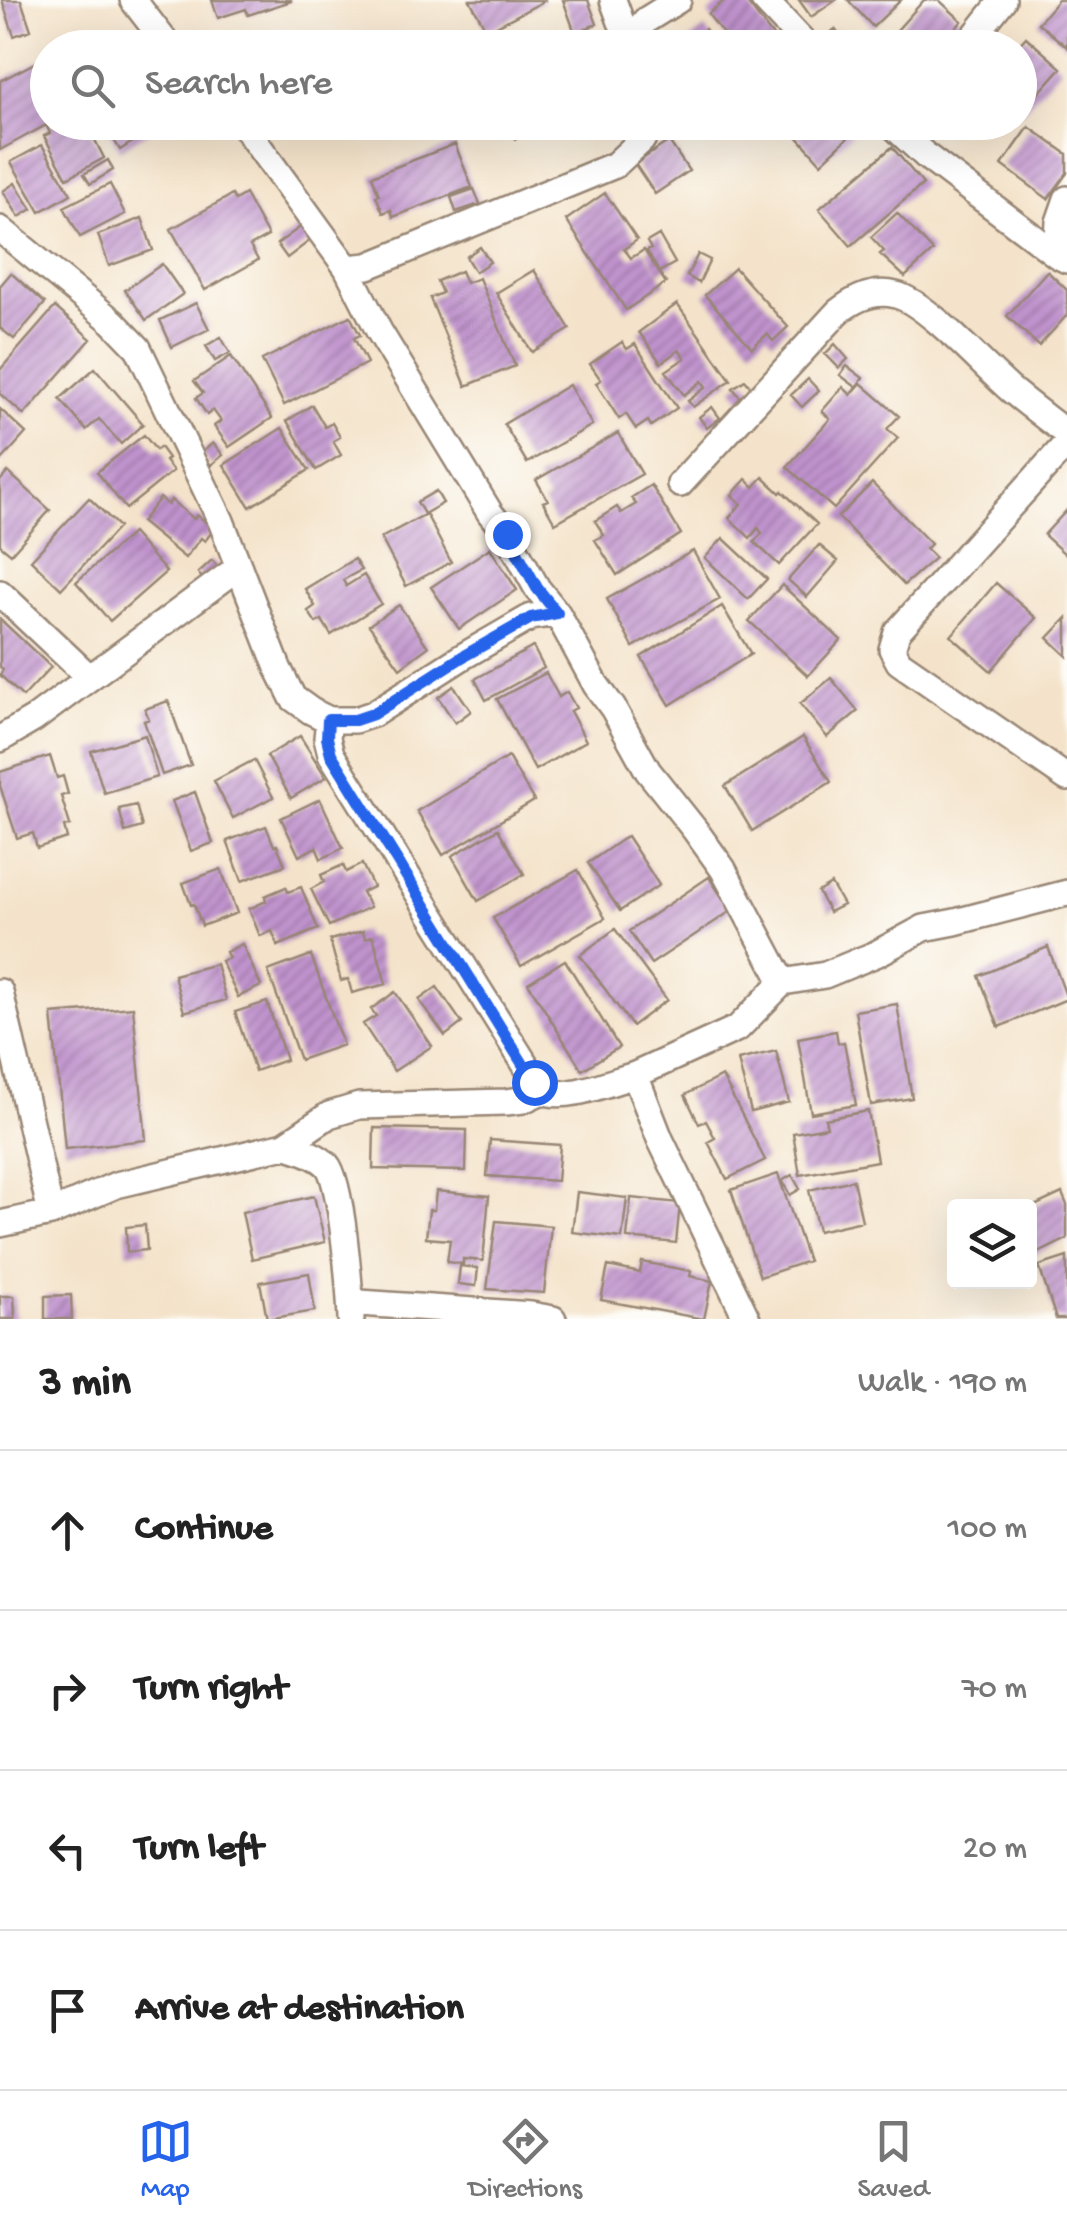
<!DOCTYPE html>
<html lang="en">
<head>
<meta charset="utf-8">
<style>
	:root { --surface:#fff; --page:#f6f6f6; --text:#222; --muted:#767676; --line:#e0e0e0; --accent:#2563eb }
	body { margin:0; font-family:"Gochi Hand",sans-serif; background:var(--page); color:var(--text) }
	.controls { position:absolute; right:30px; bottom:30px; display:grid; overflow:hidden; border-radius:10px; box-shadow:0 10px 40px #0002 }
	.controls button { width:90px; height:90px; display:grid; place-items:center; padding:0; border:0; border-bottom:2px solid var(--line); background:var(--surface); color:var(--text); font:50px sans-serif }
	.stop { position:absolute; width:30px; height:30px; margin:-22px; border:8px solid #2563eb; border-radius:50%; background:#fff }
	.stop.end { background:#2563eb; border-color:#fff; box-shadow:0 2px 10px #0008 }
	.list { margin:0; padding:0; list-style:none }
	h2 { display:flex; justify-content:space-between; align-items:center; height:130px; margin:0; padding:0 40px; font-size:42px }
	h2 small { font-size:32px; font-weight:400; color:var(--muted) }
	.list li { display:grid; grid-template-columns:65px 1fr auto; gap:30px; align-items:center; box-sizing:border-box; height:160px; padding:0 40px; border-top:2px solid var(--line) }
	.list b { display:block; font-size:38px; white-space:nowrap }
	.list em { font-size:32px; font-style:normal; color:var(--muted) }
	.icon { flex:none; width:55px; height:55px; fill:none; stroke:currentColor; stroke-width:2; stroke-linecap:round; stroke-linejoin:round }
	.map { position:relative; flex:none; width:1067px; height:1319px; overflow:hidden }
	.search { position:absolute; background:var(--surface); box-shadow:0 10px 40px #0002; left:30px; right:30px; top:30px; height:110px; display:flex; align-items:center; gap:25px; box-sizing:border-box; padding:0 35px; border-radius:55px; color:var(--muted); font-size:38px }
	.sheet { height:770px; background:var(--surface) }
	nav { display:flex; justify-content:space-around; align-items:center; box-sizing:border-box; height:140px; border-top:2px solid var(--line); background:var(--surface); font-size:28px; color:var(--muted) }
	nav a { display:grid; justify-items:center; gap:5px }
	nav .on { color:var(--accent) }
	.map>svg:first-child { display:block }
	.building { fill:url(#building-hatch) }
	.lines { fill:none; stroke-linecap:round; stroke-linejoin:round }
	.street-casing { stroke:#988674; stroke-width:30 }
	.street { stroke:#fff; stroke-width:25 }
	.route { stroke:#2563eb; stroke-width:12 }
</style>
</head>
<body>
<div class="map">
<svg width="1067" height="1319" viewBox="0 0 1067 1319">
	<defs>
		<pattern id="building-hatch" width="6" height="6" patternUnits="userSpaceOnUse" patternTransform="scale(2.5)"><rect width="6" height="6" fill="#c093cd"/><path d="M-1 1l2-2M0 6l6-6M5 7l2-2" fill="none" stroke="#9d78a6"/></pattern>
	</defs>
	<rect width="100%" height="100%" fill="#fdfcf7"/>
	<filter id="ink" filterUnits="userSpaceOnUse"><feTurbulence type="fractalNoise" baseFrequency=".01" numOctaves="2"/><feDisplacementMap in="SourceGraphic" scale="20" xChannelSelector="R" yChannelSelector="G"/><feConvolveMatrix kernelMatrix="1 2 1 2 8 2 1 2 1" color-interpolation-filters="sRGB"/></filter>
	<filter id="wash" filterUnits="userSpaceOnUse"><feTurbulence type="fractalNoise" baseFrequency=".0048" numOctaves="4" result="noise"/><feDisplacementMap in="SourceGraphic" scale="40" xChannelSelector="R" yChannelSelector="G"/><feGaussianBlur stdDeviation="2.25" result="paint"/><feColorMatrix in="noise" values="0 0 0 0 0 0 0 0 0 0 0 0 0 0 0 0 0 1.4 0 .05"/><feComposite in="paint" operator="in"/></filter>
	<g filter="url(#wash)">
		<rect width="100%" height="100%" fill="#f4e3ca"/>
		<g id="blocks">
			<path class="building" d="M2,0H21L31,30L14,36Z
				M212,0H291V1L248,15L246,9L218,18Z
				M470,0H546L487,31Z
				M563,0H588L597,24L575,33Z
				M725,0H745L775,39L764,48H734L708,14Z
				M799,0H836L811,17Z
				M848,0H901L873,27Z
				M924,0H939L962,21L938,48H881Z
				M1058,0H1067V47L1038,23Z
				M705,29L718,48H678Z
				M835,29L843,41L835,48H831L824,38Z
				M563,31L570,48H529L527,44Z
				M1026,37L1061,68L1020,114V48H1016Z
				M48,56V124L0,150V81Z
				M57,122H86L104,158L67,178L44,136L50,133L47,127Z
				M103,122H164L120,150Z
				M509,122H554V123L515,139Z
				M807,122H842L852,134L821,163L795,134Z
				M1029,127L1067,154V173L1048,199L1002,165Z
				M669,141L689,171L655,194L635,164Z
				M455,144L472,187L393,217L391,210L383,213L376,196L379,195L372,176Z
				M42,145L71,194L40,212L11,162Z
				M892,147L923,184L851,246L819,209Z
				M108,160L113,170L90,184L84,174Z
				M15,183L32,209L19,217L3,191Z
				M110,184L125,214L80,237L64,207Z
				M474,189L480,204L456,212L451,197Z
				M605,193L637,240L624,249L631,258L644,250L666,283L626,310L566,220Z
				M245,194L268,236L250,246L258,260L205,290L171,229L232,195L235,200Z
				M897,213L933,251L905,277L880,254L884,251L871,237Z
				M142,218L153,250L109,266L98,235Z
				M303,225L312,239L287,258L277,244Z
				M659,235L675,263L659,272L647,251L651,249L647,242Z
				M480,247L490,262L475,272L466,257Z
				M698,254L710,260L699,283L687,276Z
				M162,264L183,294L146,320L125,290Z
				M735,268L788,327L773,341L767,334L752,348L705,295Z
				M534,270L570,329L532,352L496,293Z
				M461,271L466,283L479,278L515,366L466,386L430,298L442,293L437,281Z
				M1047,271L1067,290V315L1039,346L1007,316Z
				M11,273L45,303L14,339L0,328V286Z
				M196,303L209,329L172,347L160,320Z
				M677,304L731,380L693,407L688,401L706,387L702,381L684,395L666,371L685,358L679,350L661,363L639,332Z
				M55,307L91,339L24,415L0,394V370Z
				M350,316L360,335L354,338L367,363L284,405L262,360Z
				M221,337L230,353L215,361L206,346Z
				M622,342L627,349L635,344L677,408L651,426L648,421L636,429L626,414L619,419L596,383L601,380L590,364Z
				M835,344L848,359L839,368L825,354Z
				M231,356L272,418L229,447L214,426L221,421L213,410L207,415L196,398L203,393L194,381Z
				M847,366L863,378L856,387L840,375Z
				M95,368L143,424L121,444L99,419L86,430L60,399Z
				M808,379L819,391L802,407L791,395Z
				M745,380L754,391L742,400L733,388Z
				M861,383L899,416L887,429L898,438L834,509L787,467L830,419L822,411L843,387L851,395Z
				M569,385L592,425L527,463L504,424Z
				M312,405L325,427L332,423L340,437L333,441L341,455L316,470L287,421Z
				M712,407L720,418L707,428L699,417Z
				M0,409L26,433L0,462Z
				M282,428L309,470L250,507L224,465Z
				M618,433L642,474L555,523L543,502L548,500L536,480Z
				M144,435L156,450L160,447L168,458L165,461L173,471L126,509L97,472Z
				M213,443L223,455L211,465L201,453Z
				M8,472L50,510L11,554L0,545V481Z
				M763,477L780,493L782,491L817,524L779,565L754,542L762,533L758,528L750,538L729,518L741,504L732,495L746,479L754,487Z
				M872,483L931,544L926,549L935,558L904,585L838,517Z
				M651,485L681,534L617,575L595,540L604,535L595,521L617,507L621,513L636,504L631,498Z
				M436,491L443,503L424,514L417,502Z
				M89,498L119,527L61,589L31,560Z
				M160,498L168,505L171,500L194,519L197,515L214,529L205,541L201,538L185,558L141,522Z
				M1067,510V556L1044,535Z
				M426,514L451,562L406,586L381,538Z
				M132,533L166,572L110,621L76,582Z
				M723,538L767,579L748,599L705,558Z
				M819,545L838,561L807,597L788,580Z
				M490,548L517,590L459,629L431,587Z
				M693,551L720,599L633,647L607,599Z
				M354,559L361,570L343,580L346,586L364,575L381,604L331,635L322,620L316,623L308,611L315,606L305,589Z
				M212,560L221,570L206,583L198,573Z
				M996,583L1036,618L991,671L951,636Z
				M782,585L841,640L808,676L749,621Z
				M399,605L428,647L400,668L369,625Z
				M722,606L751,654L670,705L641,657Z
				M1067,618V656L1048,638Z
				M0,619L51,667L23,697L0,675L3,669L0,667Z
				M533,647L544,668L486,700L475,679Z
				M546,673L559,697L567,692L576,708L570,711L586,741L535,770L497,699Z
				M831,678L858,711L827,737L800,704Z
				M454,686L471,711L455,723L438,697Z
				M168,701L191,765L162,775L144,721L149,719L145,709Z
				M145,735L157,777L104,793L91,751Z
				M300,736L326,777L291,798L267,756Z
				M803,737L831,782L752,831L725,786Z
				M50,756L57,778L63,776L68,794L61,796L70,825L64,827L67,838L37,848L33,833L17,838L0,786V772Z
				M508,757L534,801L443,855L417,811Z
				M254,760L273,797L233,818L214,781Z
				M195,792L213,843L191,851L172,801Z
				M320,799L343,848L321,859L316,847L299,856L281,818Z
				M136,805L142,827L125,832L119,809Z
				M266,826L274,846L277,845L285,865L242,881L227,841Z
				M498,829L524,874L478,901L452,856Z
				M627,836L659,885L620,911L588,863Z
				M362,864L373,887L362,892L370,907L329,926L311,889L324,882L321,875L343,865L346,872Z
				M221,869L237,913L202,926L194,904L191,905L183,883Z
				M578,870L605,918L521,966L493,918Z
				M709,877L731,911L651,964L629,931Z
				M831,884L843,905L829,912L818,892Z
				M286,887L288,892L301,887L318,929L278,946L272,931L260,936L249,909L266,901L265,896Z
				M615,929L667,1000L632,1026L580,955Z
				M363,931L365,938L373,936L386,984L352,993L348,979L341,981L330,940Z
				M242,944L261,986L238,997L221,961L229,958L226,952Z
				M1048,947L1067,999L999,1027L979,976Z
				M311,955L343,1045L300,1060L268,971Z
				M565,960L619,1047L582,1070L528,983Z
				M216,964L226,1000L184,1012L174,975Z
				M437,987L462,1023L445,1036L419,1000Z
				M395,992L432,1046L394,1071L363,1024L376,1016L371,1009Z
				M267,1002L286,1060L255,1071L235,1012Z
				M897,1004L912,1098L871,1105L855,1011Z
				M133,1007L146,1140L65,1149L52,1014Z
				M836,1031L838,1043L844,1042L856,1105L811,1113L798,1038Z
				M776,1051L789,1102L751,1112L738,1060Z
				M722,1076L765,1160L727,1179L708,1142L715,1138L706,1121L699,1124L685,1095Z
				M868,1111L877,1161L800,1175L793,1133L827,1127L825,1119Z
				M374,1128L467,1130L466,1171L373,1169Z
				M490,1140L560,1145L557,1181L487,1176Z
				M778,1174L808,1261L760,1277L731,1190Z
				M792,1175L800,1189L790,1195L782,1181Z
				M853,1180L862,1221L818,1231L809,1190Z
				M436,1191L489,1196L483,1261L463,1259V1264L447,1262L450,1240L426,1238L429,1210H434Z
				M577,1192L627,1198L622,1238L572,1232Z
				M1062,1193L1067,1205V1239L1030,1257V1208Z
				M314,1196L325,1242L252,1259L242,1212Z
				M631,1198L680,1203L676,1243L627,1238Z
				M496,1221L551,1226L544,1293L487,1289Z
				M145,1225L147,1250L127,1252L126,1227Z
				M1067,1257V1319H1056L1039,1266Z
				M642,1262L691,1271L690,1276L712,1281L704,1319L601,1300L608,1266L640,1273Z
				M460,1266L478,1268L476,1286L458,1284Z
				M309,1273L315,1311L267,1319L260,1282Z
				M71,1295L72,1319H45V1296Z
				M0,1296H14L15,1319H0Z"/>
		</g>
	</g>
	<g filter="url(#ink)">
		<use href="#blocks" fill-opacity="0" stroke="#988674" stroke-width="2.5"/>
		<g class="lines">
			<defs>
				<path id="street" d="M133,0L170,48
					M613,0L621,22L631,38
					M764,0L809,48
					M635,48L631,38L646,20L678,0
					M965,48L1003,0
					M241,122L347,268L379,331L490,513L507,534L537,588L557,613L596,685L613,708L648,771L695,830L723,869L783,982
					M889,122L926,156L1057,255L1067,260
					M0,229L113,322L138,348L221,521L278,668L293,698L311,711L329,720H355L373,714L462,657L531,617L557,613
					M1057,255L1059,222L1067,199
					M347,268L368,266L615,165L642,140L652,122
					M1067,443L897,632L892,649L899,662L1067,778
					M680,484L838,312C854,299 874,289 896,295C926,302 984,367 1011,390C1029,405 1048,419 1067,434
					M0,593L89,677
					M329,720L327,738L331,754L542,1091C566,1101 610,1082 635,1075
					M0,739L34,719L239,567
					M0,992L51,1213
					M285,1145L329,1115L359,1106L506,1102L523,1100L542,1091
					M0,1224L51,1213L116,1185L285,1145C299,1150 316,1154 327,1165C342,1181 350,1293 351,1319
					M350,1293L353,1299L360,1303L531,1315L553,1319
					M747,1319L660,1139L635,1075L738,1028L783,982L825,975L876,954L924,928L955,922L1067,893"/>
			</defs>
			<use href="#street" class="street-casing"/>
			<use href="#street" class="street"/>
		</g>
	</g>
	<g class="lines" filter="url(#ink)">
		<path class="route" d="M507,534L537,588L557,613L531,618L462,657L373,714L355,720H328L327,738L331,754L534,1082"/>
	</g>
</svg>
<div class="controls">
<button><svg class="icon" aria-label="layers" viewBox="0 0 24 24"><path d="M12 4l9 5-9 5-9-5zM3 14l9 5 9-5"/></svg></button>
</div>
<div class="stop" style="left:534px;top:1082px"></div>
<div class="stop end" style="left:507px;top:534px"></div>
<div class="search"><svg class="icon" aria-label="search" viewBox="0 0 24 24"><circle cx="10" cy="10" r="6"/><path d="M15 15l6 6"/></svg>Search here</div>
</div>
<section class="sheet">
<h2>3 min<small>Walk · 190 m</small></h2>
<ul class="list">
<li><svg class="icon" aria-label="ahead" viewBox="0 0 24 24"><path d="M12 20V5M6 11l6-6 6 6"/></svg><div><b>Continue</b></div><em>100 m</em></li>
<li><svg class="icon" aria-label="right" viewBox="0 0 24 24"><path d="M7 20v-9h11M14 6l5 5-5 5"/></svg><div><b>Turn right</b></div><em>70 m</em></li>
<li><svg class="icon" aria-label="left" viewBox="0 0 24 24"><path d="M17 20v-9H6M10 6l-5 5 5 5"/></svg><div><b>Turn left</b></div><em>20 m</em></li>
<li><svg class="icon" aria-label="arrive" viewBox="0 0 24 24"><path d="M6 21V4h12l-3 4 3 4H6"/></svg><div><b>Arrive at destination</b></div></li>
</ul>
</section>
<nav>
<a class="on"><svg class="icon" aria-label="map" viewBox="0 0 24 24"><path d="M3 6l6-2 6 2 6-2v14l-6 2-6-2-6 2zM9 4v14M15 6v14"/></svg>Map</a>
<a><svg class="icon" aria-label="directions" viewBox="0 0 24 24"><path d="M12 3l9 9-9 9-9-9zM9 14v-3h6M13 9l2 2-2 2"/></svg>Directions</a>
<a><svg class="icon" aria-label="saved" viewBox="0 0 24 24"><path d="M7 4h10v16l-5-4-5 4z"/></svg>Saved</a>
</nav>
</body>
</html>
